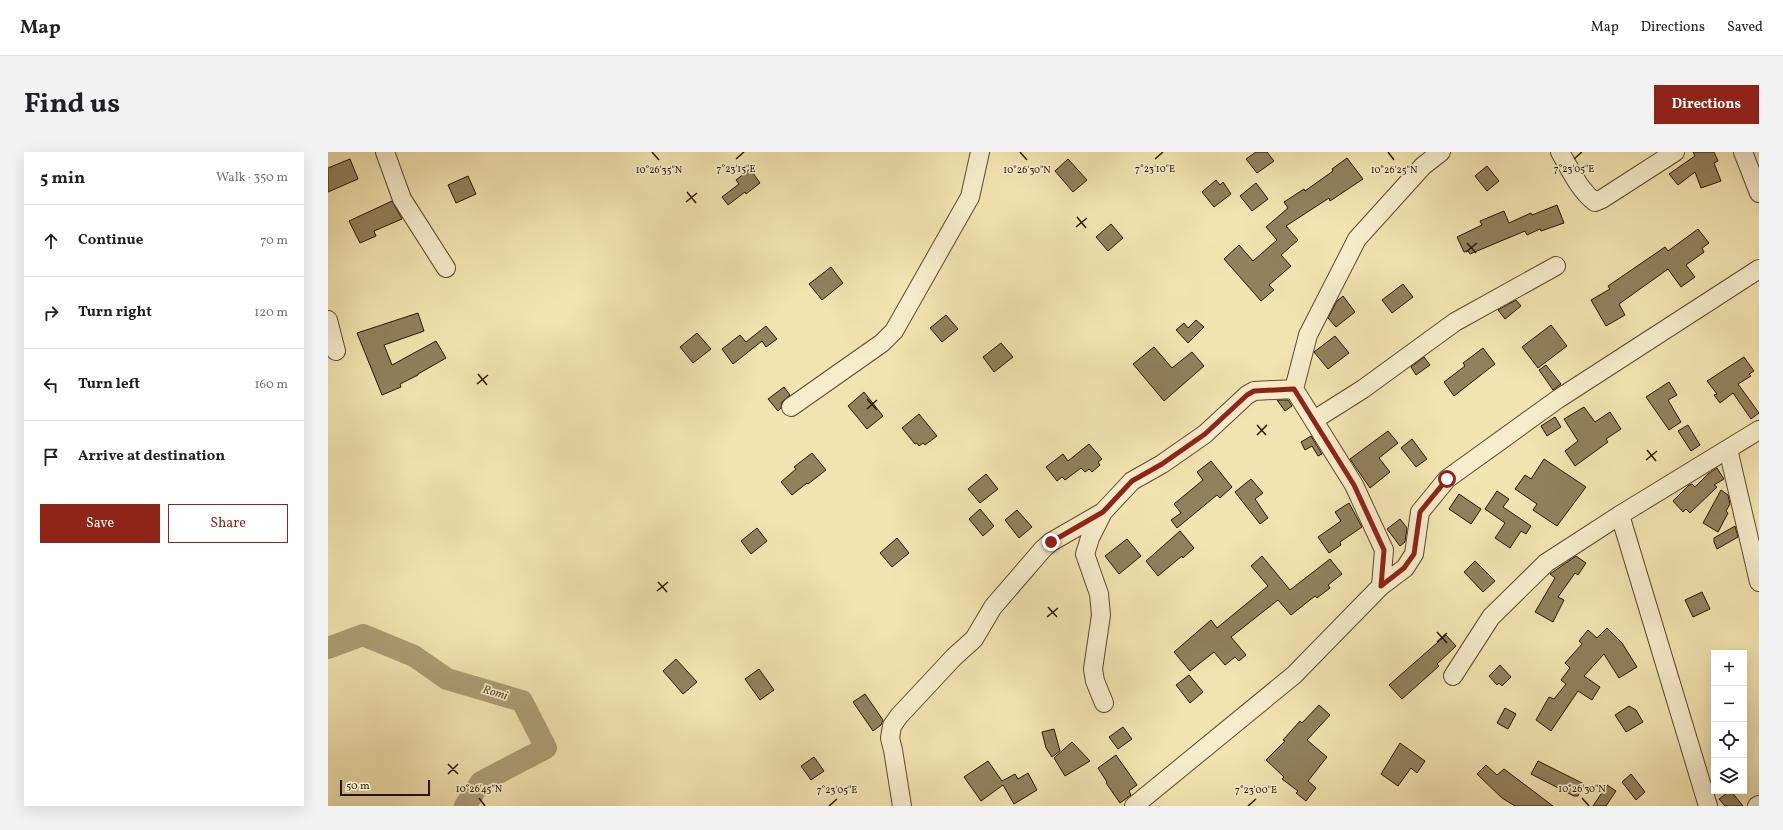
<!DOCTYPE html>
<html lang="en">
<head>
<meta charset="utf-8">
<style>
	:root { --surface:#fff; --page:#f2f2f2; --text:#202124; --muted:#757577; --line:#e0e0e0; --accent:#8f2418 }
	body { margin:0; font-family:Vollkorn,serif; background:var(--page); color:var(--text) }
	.controls { position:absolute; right:12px; bottom:12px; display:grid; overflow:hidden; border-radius:0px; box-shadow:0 4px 16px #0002 }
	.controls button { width:36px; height:36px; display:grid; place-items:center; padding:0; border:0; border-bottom:1px solid var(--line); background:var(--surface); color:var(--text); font:20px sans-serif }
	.scale { position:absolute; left:12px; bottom:10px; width:90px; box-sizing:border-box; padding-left:4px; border:2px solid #2a1504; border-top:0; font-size:11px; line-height:14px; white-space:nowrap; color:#2a1504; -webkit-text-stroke:3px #f7edcc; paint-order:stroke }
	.stop { position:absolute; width:12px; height:12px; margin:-9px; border:3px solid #8f2418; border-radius:50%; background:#fff }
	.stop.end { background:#8f2418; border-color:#fff; box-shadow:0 1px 4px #0008 }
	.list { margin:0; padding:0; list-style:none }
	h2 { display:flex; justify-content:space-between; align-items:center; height:52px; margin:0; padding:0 16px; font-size:17px }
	h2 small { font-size:13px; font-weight:400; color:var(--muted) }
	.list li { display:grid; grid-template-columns:26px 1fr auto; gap:12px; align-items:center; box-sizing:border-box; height:72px; padding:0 16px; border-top:1px solid var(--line) }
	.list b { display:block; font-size:15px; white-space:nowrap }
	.list em { font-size:13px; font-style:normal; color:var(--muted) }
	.actions { display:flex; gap:8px; padding:12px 16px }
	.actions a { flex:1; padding:9px 0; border:1px solid var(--accent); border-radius:0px; text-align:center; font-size:14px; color:var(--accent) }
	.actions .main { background:var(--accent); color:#fff }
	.icon { flex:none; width:22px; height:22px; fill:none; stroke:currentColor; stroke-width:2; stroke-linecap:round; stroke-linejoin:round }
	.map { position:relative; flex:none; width:1431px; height:654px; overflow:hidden; border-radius:0px }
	header { display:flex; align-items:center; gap:24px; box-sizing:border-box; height:56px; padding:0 20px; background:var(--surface); border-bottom:1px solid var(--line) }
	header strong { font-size:19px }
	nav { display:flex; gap:22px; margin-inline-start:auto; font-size:14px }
	.intro { display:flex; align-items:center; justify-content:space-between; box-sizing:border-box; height:96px; padding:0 24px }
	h1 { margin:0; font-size:28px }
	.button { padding:10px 18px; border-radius:0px; background:var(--accent); color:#fff; font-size:14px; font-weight:700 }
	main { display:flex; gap:24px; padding:0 24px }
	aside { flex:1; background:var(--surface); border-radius:0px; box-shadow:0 4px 16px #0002 }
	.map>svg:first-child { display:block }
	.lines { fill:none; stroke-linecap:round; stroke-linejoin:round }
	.river { stroke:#ae9e76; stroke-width:22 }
	.building { fill:#92815d; stroke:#2a1504 }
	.minor-casing { stroke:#5c492f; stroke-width:20 }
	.minor { stroke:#f7edcc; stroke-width:18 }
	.route { stroke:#8f2418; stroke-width:5 }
	.ticks { fill:none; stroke:#2a1504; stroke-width:1.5 }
	.labels { text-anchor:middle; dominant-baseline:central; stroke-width:3.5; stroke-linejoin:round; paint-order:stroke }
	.water-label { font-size:12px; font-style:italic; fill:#5f4c32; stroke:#f7edcc }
	.ticks-label { font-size:10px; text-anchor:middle; fill:#2a1504; stroke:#f7edcc; stroke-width:3.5; stroke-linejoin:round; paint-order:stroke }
</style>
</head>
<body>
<header>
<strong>Map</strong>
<nav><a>Map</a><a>Directions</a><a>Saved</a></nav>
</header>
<div class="intro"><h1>Find us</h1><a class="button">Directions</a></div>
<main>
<aside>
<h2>5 min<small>Walk · 350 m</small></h2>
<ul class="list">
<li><svg class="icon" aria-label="ahead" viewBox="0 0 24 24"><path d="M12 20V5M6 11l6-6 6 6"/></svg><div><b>Continue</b></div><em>70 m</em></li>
<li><svg class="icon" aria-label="right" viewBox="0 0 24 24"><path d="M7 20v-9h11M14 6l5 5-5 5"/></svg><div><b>Turn right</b></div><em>120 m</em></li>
<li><svg class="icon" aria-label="left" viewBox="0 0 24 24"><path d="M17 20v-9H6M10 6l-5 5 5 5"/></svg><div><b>Turn left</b></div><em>160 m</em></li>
<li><svg class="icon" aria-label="arrive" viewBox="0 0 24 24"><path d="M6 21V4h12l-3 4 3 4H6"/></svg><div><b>Arrive at destination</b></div></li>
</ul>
<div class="actions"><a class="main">Save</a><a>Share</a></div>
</aside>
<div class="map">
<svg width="1431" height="654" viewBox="0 0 1431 654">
	<rect width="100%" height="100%" fill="#f2e4b0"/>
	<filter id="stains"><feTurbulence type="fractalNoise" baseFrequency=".005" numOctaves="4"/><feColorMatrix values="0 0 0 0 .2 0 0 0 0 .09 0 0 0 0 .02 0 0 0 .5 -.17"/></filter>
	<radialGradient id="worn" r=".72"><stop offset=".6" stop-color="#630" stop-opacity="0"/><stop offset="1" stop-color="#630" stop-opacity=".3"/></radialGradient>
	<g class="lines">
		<path class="river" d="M0,496L35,483L86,504L119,527L194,549L218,596L153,630L137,654"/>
	</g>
	<path class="building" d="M928,0H939L946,9L929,21L918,7Z
		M1365,0H1386L1390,9L1386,11L1393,29L1373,36L1367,20L1350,33L1341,22L1367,4Z
		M1019,6L1035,27L1002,49L1001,46L958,74L970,88L953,103L963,114L941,133L946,138L933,149L896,107L911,93L925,109L949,88L938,75L960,56L956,50L976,37L977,39L1005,19L1004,17Z
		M22,7L30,27L0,40V16Z
		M740,7L759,28L745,40L727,19Z
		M1159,14L1171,29L1159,39L1147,24Z
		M422,17L432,31L418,42L417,40L400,53L394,45L411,32L408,28Z
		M140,24L148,42L128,51L120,33Z
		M888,28L892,33L895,30L903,42L886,55L874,40Z
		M928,31L940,47L924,59L912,44Z
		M64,49L74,67L46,79L48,84L32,91L21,69Z
		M1229,53L1236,71L1213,79L1212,77L1199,83L1197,79L1142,102L1140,99L1136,100L1129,85L1154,73L1152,69L1176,59L1181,71L1203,61L1204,63Z
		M783,72L795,86L780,99L768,85Z
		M1370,77L1381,91L1374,96L1376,100L1358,113L1367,125L1353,135L1340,117L1291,152L1297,163L1278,174L1263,148L1282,137L1280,134L1337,95L1340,99Z
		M503,115L515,131L494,148L481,132Z
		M1075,132L1085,145L1064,161L1054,148Z
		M1015,144L1027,160L1008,175L1000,166L1009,149Z
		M1188,148L1193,154L1177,167L1170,158Z
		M90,161L96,179L56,193L64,213L108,189L118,206L90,222V223L72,232L73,235L54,243L29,181Z
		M618,163L630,177L614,190L602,176Z
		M868,168L876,175L860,191L848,178L856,171L860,176Z
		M1223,173L1239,194L1210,216L1194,195Z
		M438,174L449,187L438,195L434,189L405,212L394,197L412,183L418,190Z
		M369,181L383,197L365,211L352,195Z
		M1007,184L1021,201L1000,217L986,200Z
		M673,191L685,205L666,220L655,205Z
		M826,195L844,216L864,200L876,214L836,249L805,212Z
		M1155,196L1167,212L1126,244L1116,230L1137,214L1135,211Z
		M1096,205L1102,213L1088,223L1083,215Z
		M1416,205L1426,219L1421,222L1423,224L1410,232L1431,261L1423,267L1405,241L1392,251L1386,243L1389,242L1379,229Z
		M1218,213L1233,232L1225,238L1211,218Z
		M1341,230L1349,243L1340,248L1353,270L1341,278L1318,245Z
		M456,235L462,243L454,250L453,256L450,259L440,247Z
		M536,240L555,264L539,277L520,254Z
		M949,248H960L964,254L957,259Z
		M1256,255L1267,270L1282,260L1293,277L1278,287L1280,290L1247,314L1237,299L1250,289L1236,267Z
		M591,262L609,284L597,293L595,291L591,294L589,291L587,292L574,276Z
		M1227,265L1233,275L1219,284L1213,274Z
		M1360,273L1372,293L1363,299L1350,279Z
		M1060,279L1070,291L1051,306L1062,320L1042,336L1022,307Z
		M983,284L994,302L990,304L984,294L977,298L973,290Z
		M1084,287L1099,307L1088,315L1073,296Z
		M761,292L774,307L770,310L772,313L764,320L761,317L757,320L753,316L737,328L734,325L729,329L718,315L735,302L740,309Z
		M484,301L498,318L480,332L479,331L464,343L453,330L468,317L466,315Z
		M1216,307L1258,335L1229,374L1205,358L1209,352L1187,337L1197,323L1203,327Z
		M883,309L904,335L892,346L889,343L849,376L843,368L853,361L846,352L875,328L869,320Z
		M1389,316L1396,327L1386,333L1389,335L1362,361L1358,357L1355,360L1345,349L1361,333L1364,332L1367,335L1380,322Z
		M658,322L670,337L652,351L640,337Z
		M923,327L935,341L927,347L940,366L932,372L907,340Z
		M1393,338L1400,343L1402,352L1398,359L1400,361L1390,380L1375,371Z
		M1169,339L1181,347L1175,355L1203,374L1198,382L1193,379L1182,396L1167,386L1177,371L1157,357Z
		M1131,342L1153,357L1143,372L1121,357Z
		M1021,351L1034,375L1012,390L1013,393L1001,401L990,385L1013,369L1007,360Z
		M652,357L666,374L655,384L641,367Z
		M689,358L704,375L691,386L677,368Z
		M1072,367L1079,376L1077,390L1072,394L1059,377Z
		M1407,374L1410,385L1389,397L1386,390V386Z
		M429,376L439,389L423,402L413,389Z
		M852,379L866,396L855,406L854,404L830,424L818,409Z
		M569,386L581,401L564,415L552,401Z
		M799,387L813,404L791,422L777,404Z
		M934,404L962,438L1002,407L1014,422L1000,433L1002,436L989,446L987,444L963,463L950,448L903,485L918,503L911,509L907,505L897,513L886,500L862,519L846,500L883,468L889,476L940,434L923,414Z
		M1248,404L1258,411L1250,423L1247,421L1230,445L1236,448L1225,470L1207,460L1227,426L1222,422Z
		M1147,409L1167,429L1155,440L1136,420Z
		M1374,440L1382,457L1365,465L1357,448Z
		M1279,476L1294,491L1309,515L1291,526L1276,502L1256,524L1272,535L1264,548L1250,539L1223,579L1208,568L1221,545L1226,547L1238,532L1233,528L1242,516L1237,511L1254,492L1251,489L1260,478L1269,486Z
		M1118,483L1128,494L1109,512L1111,514L1074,547L1061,533Z
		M348,507L369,530L355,542L335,519Z
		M1172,513L1183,525L1174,534L1171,531L1169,533L1161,524Z
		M431,517L446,538L432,548L417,527Z
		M861,523L875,540L862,551L848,533Z
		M537,542L555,568L553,573L545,579L525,550Z
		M991,553L1002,563L979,588L999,605L980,629L988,636L978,649L968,641L970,639L954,627L956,625L938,608L957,589L955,588L972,569L974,571Z
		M1301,554L1308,558L1315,570L1298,580L1287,563Z
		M1177,556L1188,562L1180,577L1169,571Z
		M795,575L804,587L790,597L781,585Z
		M726,577L732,599L724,605L718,596L714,580Z
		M744,590L762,609L737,624L726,606Z
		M1072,591L1097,609L1089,621L1083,616L1070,634L1053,622Z
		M788,603L809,633L801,639L803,643L792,651L778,631L779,630L770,616Z
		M486,605L496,619L483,628L473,614Z
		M660,609L674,629L687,622L690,627L700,621L709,638L686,652L675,633L653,649L636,625Z
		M1210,609L1256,632L1250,644H1246L1203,622Z
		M1158,613L1169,623L1176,617L1225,654H1187L1174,646L1149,622Z
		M1303,622L1317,640L1308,648L1294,630Z
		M1279,633L1288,639L1278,654H1265Z
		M1402,639H1403L1415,654H1397L1391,647Z"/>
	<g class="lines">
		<defs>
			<path id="minor" d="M57,0L74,47L118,116
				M1232,0C1242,17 1251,38 1267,50L1274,47L1347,0
				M1415,0L1431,41
				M0,168L8,199
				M463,255L554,191L566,179L642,45L652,0
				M986,268L1035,237L1127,170L1228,114
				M1400,297L1431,430
				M1292,363L1380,654
				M1053,434L1056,398L1026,333L966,237L980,183L1029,87L1095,14L1113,0
				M1125,524L1163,465L1218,411L1292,363L1431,278
				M776,551L767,529L765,517L773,463L771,442L757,402L762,386L775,360L804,329L834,312L877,282L919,243L926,239L966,237
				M574,654L565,598L562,586L564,574L571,564L626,505L646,487L665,455L715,397L723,390L775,360
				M806,654L966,523L1053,434L1077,416L1086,402L1092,360L1119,327L1230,247L1431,117
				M1429,654L1431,653"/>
		</defs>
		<use href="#minor" class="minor-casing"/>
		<use href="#minor" class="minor"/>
	</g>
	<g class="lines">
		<path class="route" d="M723,390L775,360L804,329L834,312L877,282L919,243L926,239L966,237L1026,333L1056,398L1053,434L1076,416L1086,402L1092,360L1119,327"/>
	</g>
	<path class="ticks" d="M324,0L331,8M692,0L699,8M1060,0L1066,8M408,7L416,0M827,7L835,0M1246,7L1254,0M359,40L368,51M358,50L369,41M749,65L758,76M748,75L759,66M1139,91L1148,101M1138,100L1149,91M150,222L159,233M149,232L160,223M539,247L549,258M539,257L549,248M929,273L938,283M929,283L939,273M1319,298L1328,309M1318,308L1329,299M330,430L339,440M329,439L340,430M720,455L729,465M719,465L730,456M1109,480L1119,491M1109,490L1119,481M120,612L130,622M120,622L130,612M151,646L157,654M1254,646L1261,654M501,654L509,647M920,654L928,647"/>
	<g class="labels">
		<g class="water-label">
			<text transform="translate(167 541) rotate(17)">Romi</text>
		</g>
	</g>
	<g class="ticks-label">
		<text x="408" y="20">7°23'15"E</text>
		<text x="827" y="20">7°23'10"E</text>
		<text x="1246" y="20">7°23'05"E</text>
		<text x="331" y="21">10°26'35"N</text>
		<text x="699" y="21">10°26'30"N</text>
		<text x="1066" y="21">10°26'25"N</text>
		<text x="151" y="640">10°26'45"N</text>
		<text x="1254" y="640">10°26'30"N</text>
		<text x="509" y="641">7°23'05"E</text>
		<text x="928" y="641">7°23'00"E</text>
	</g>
	<rect width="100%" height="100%" filter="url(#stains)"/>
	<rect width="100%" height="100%" fill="url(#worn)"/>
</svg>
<div class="controls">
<button>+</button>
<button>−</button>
<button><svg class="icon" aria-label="locate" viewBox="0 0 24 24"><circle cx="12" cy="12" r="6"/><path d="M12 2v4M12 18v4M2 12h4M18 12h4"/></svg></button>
<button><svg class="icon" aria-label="layers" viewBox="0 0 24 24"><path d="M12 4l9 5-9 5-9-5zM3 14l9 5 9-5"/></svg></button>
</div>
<div class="scale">50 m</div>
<div class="stop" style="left:1119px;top:327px"></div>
<div class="stop end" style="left:723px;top:390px"></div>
</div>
</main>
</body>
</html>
